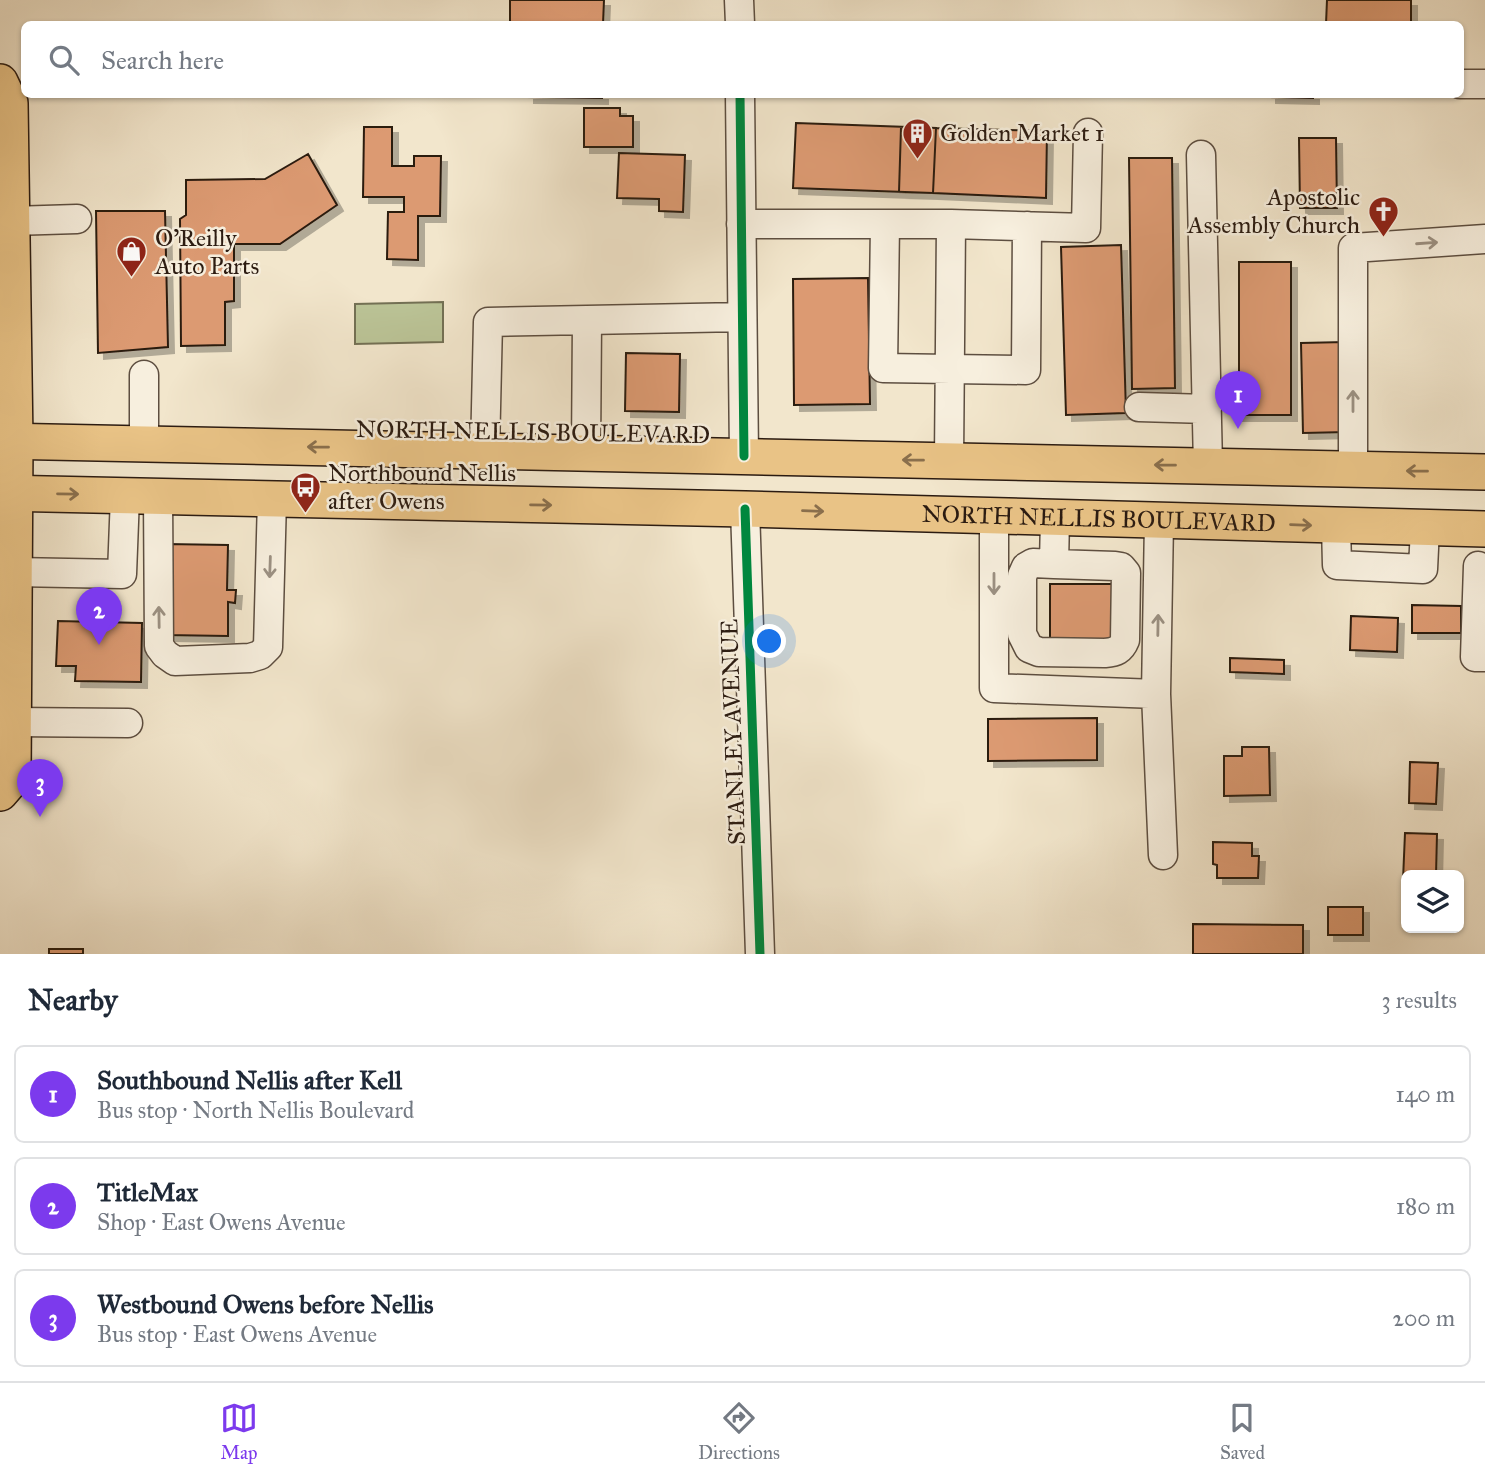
<!DOCTYPE html>
<html lang="en">
<head>
<meta charset="utf-8">
<style>
	:root { --surface:#fff; --page:#f6f6f7; --text:#1f2937; --muted:#747a83; --line:#e0e1e3; --accent:#7c3aed }
	body { margin:0; font-family:"IM FELL Great Primer",serif; background:var(--page); color:var(--text) }
	.controls { position:absolute; right:21px; bottom:21px; display:grid; overflow:hidden; border-radius:10px; box-shadow:0 2px 5px #0004 }
	.controls button { width:63px; height:63px; display:grid; place-items:center; padding:0; border:0; border-bottom:2px solid var(--line); background:var(--surface); color:var(--text); font:35px sans-serif }
	.you { position:absolute; left:770px; top:642px; width:24px; height:24px; margin:-18px; border:5px solid #fff; border-radius:50%; background:#1a73e8; box-shadow:0 0 0 10px #1a73e833 }
	.badge { display:grid; place-items:center; width:46px; height:46px; border-radius:50%; background:var(--accent); color:#fff; font-size:23px; font-weight:700 }
	.pin { position:absolute; translate:-50% -58px; filter:drop-shadow(0 2px 4px #0008) }
	.pin::after { content:''; position:absolute; top:37px; width:24px; height:21px; background:inherit; clip-path:polygon(0 0,100% 0,50% 100%) }
	.list { margin:0; padding:0; list-style:none }
	h2 { display:flex; justify-content:space-between; align-items:center; height:91px; margin:0; padding:0 28px; font-size:30px }
	h2 small { font-size:23px; font-weight:400; color:var(--muted) }
	.list li { display:grid; grid-template-columns:46px 1fr auto; gap:21px; align-items:center; box-sizing:border-box; height:98px; margin:0 14px 14px; padding:0 14px; border:2px solid var(--line); border-radius:10px }
	.list b { display:block; font-size:26px; white-space:nowrap }
	.list p { margin:0; font-size:23px; white-space:nowrap; color:var(--muted) }
	.list em { font-size:23px; font-style:normal; color:var(--muted) }
	.icon { flex:none; width:38px; height:38px; fill:none; stroke:currentColor; stroke-width:2; stroke-linecap:round; stroke-linejoin:round }
	.map { position:relative; flex:none; width:1485px; height:954px; overflow:hidden }
	.search { position:absolute; background:var(--surface); box-shadow:0 2px 5px #0004; left:21px; right:21px; top:21px; height:77px; display:flex; align-items:center; gap:18px; box-sizing:border-box; padding:0 24px; border-radius:10px; color:var(--muted); font-size:26px }
	.sheet { height:427px; background:var(--surface) }
	nav { display:flex; justify-content:space-around; align-items:center; box-sizing:border-box; height:98px; border-top:2px solid var(--line); background:var(--surface); font-size:19px; color:var(--muted) }
	nav a { display:grid; justify-items:center; gap:4px }
	nav .on { color:var(--accent) }
	.map>svg:first-child { display:block }
	.green { fill:#bbc497; stroke:#737054; stroke-width:2 }
	.building { fill:#dc9a72; stroke:#2b1b11; stroke-width:2; filter:url(#shadow) }
	.lines { fill:none; stroke-linecap:round; stroke-linejoin:round }
	.minor-casing { stroke:#5d4e40; stroke-width:31 }
	.major-casing { stroke:#2b1b11; stroke-width:38 }
	.minor { stroke:#f7efde; stroke-width:28 }
	.major { stroke:#e9c386; stroke-width:35 }
	.cycleway-casing { stroke:#f7efde; stroke-width:13 }
	.cycleway { stroke:#00873e; stroke-width:9 }
	.oneway { stroke:#9b9082 }
	.oneway2 { stroke:#8a6f4c }
	.labels { text-anchor:middle; dominant-baseline:central; stroke-width:5; stroke-linejoin:round; paint-order:stroke }
	.poi-label { font-size:24px; fill:#2b1b11; stroke:#f7efde; text-anchor:start }
	.street-label { font-size:24px; fill:#2b1b11; stroke:#f7efde }
</style>
</head>
<body>
<div class="map">
<svg width="1485" height="954" viewBox="0 0 1485 954">
	<defs>
		<filter id="shadow"><feDropShadow dx="6" dy="6" stdDeviation="0" flood-color="#0004"/></filter>
	</defs>
	<rect width="100%" height="100%" fill="#f2e6cc"/>
	<filter id="stains"><feTurbulence type="fractalNoise" baseFrequency=".00286" numOctaves="4"/><feColorMatrix values="0 0 0 0 .2 0 0 0 0 .09 0 0 0 0 .02 0 0 0 .5 -.17"/></filter>
	<radialGradient id="worn" r=".72"><stop offset=".6" stop-color="#630" stop-opacity="0"/><stop offset="1" stop-color="#630" stop-opacity=".3"/></radialGradient>
	<path class="green" d="M443,302V342L355,344V304Z"/>
	<path class="building" d="M510,0H604L603,24H510Z
		M1327,0H1411V24H1326Z
		M528,94H602V98L528,97Z
		M1270,94H1313V98L1270,97Z
		M584,108H620V116H633V147H584Z
		M796,123L936,128L933,193L793,188Z
		M364,127H392V166H414V156H441L440,216H418V260L387,259L388,212H404V197H363Z
		M901,127L936,128L933,193L899,192Z
		M936,128L1047,131L1046,198L933,193Z
		M1299,138H1336L1337,208H1300Z
		M619,153L685,155L683,212L659,211V199L617,198Z
		M308,154L337,205L280,244H234V301L225,302V345L181,346L180,219L186,215V180L265,179Z
		M1129,158H1172L1175,388L1132,389Z
		M96,211H165L168,347L98,353Z
		M1121,245L1126,413L1066,415L1061,247Z
		M1239,262H1291V415H1232V387L1239,388Z
		M868,278L870,404L794,405L793,279Z
		M1345,342L1347,432L1303,433L1301,343Z
		M626,353L680,354L679,412L625,411Z
		M166,544L228,545L227,590H236L235,603L228,602V636L165,635Z
		M1050,584H1114V642H1050Z
		M1412,605L1461,606V633H1412Z
		M1351,616L1398,618L1397,652L1350,650Z
		M58,621L142,623L141,682L75,681L76,666H56Z
		M1230,658L1284,660V674L1230,672Z
		M1097,718V760L988,761V719Z
		M1242,747H1269L1270,795L1224,796V756H1242Z
		M1410,762L1438,763L1436,804L1409,803Z
		M1405,833L1437,834L1436,875H1406V881L1403,880Z
		M1213,842L1252,843V856H1259L1258,878H1217V865L1213,864Z
		M1328,907H1363V935H1328Z
		M1193,924L1303,925V954H1193Z
		M49,949H83V954H49Z"/>
	<g class="lines">
		<defs>
			<path id="minor" d="M739,0L740,24
				M1460,84H1485
				M740,94L744,456
				M1201,155L1208,466
				M12,221L77,219
				M741,224H951
				M885,224L883,368L1026,370L1027,226
				M587,320L742,317
				M144,375V444
				M1139,407L1207,409
				M485,451L488,322L587,320L586,452
				M949,460L951,224L1086,228L1088,133
				M1353,470V248L1485,239
				M158,496L159,646L165,654L175,661L250,658L260,655L268,647L272,499
				M745,509L760,954
				M994,516V688L1156,694
				M1159,521L1156,694L1163,855
				M1336,526L1337,565L1423,569L1425,528
				M1054,564L1033,563L1026,567L1022,576V634L1029,648L1039,652L1105,653C1116,652 1121,650 1125,640L1126,573L1121,567L1115,566L1054,564L1055,518
				M1478,566L1475,657H1485
				M14,572L122,574L125,496
				M13,722L128,723"/>
			<g id="major">
				<path d="M0,82L10,103L15,441L13,778L0,793"/>
				<path d="M0,441L1485,472"/>
				<path id="s1" d="M0,493L745,509L1485,529"/>
			</g>
		</defs>
		<use href="#minor" class="minor-casing"/>
		<use href="#major" class="major-casing"/>
		<use href="#minor" class="minor"/>
		<use href="#major" class="major"/>
		<defs>
			<path id="cycleway" d="M740,94L744,456
				M745,509L760,954"/>
		</defs>
		<use href="#cycleway" class="cycleway-casing"/>
		<use href="#cycleway" class="cycleway"/>
	</g>
	<defs><path id="oneway-shaft" d="M-6 0H5M1.5-3L5.5 0L1.5 3" fill="none" stroke-width="1.6" stroke-linecap="round" stroke-linejoin="round" transform="scale(1.75)"/></defs>
	<g class="oneway">
		<use href="#oneway-shaft" transform="translate(1427 243) rotate(-4)"/>
		<use href="#oneway-shaft" transform="translate(1353 401) rotate(-90)"/>
		<use href="#oneway-shaft" transform="translate(270 567) rotate(92)"/>
		<use href="#oneway-shaft" transform="translate(994 584) rotate(90)"/>
		<use href="#oneway-shaft" transform="translate(159 617) rotate(-91)"/>
		<use href="#oneway-shaft" transform="translate(1158 625) rotate(-89)"/>
	</g>
	<g class="oneway2">
		<use href="#oneway-shaft" transform="translate(318 447) rotate(-179)"/>
		<use href="#oneway-shaft" transform="translate(913 460) rotate(-179)"/>
		<use href="#oneway-shaft" transform="translate(1165 465) rotate(-179)"/>
		<use href="#oneway-shaft" transform="translate(1417 471) rotate(-179)"/>
		<use href="#oneway-shaft" transform="translate(68 494) rotate(1)"/>
		<use href="#oneway-shaft" transform="translate(541 505) rotate(1)"/>
		<use href="#oneway-shaft" transform="translate(813 511) rotate(2)"/>
		<use href="#oneway-shaft" transform="translate(1301 525) rotate(2)"/>
	</g>
	<defs>
		<symbol id="building-pin" viewBox="-11 -11 22 30"><path d="M0 17L-7.5 6A9.5 9.5 0 1 1 7.5 6Z" fill="#8f2418" stroke="#f7efde"/><path d="M-4-6H4V6H1V3H-1V6H-4ZM-2.5-4.3h1.7v1.8h-1.7ZM.8-4.3h1.7v1.8H.8ZM-2.5-1h1.7V.8h-1.7ZM.8-1h1.7V.8H.8Z" fill="#fff"/></symbol>
		<symbol id="church-pin" viewBox="-11 -11 22 30"><path d="M0 17L-7.5 6A9.5 9.5 0 1 1 7.5 6Z" fill="#8f2418" stroke="#f7efde"/><path d="M-1.2-6h2.4v3.5h3.3v2.4h-3.3V6h-2.4V-.1h-3.3v-2.4h3.3Z" fill="#fff"/></symbol>
		<symbol id="shop-pin" viewBox="-11 -11 22 30"><path d="M0 17L-7.5 6A9.5 9.5 0 1 1 7.5 6Z" fill="#8f2418" stroke="#f7efde"/><path d="M-5-2.5h2.3a2.7 3.5 0 0 1 5.4 0H5L5.5 6h-11ZM-1.5-2.5h3a1.5 2.3 0 0 0-3 0Z" fill="#fff"/></symbol>
		<symbol id="bus-pin" viewBox="-11 -11 22 30"><path d="M0 17L-7.5 6A9.5 9.5 0 1 1 7.5 6Z" fill="#8f2418" stroke="#f7efde"/><path d="M-5-6H5V4H4V6H2V4H-2V6H-4V4H-5ZM-3.5-4V0h7V-4ZM-3.5 1.2v1.5H-2V1.2ZM2 1.2v1.5H3.5V1.2Z" fill="#fff"/></symbol>
	</defs>
	<g fill-rule="evenodd">
		<use href="#building-pin" x="900" y="116" width="35" height="47"/>
		<use href="#church-pin" x="1366" y="194" width="35" height="47"/>
		<use href="#shop-pin" x="114" y="234" width="35" height="47"/>
		<use href="#bus-pin" x="288" y="470" width="35" height="47"/>
	</g>
	<g class="labels">
		<g class="poi-label">
			<text x="940" y="133">Golden Market 1</text>
			<text x="1360" y="197" text-anchor="end">Apostolic<tspan x="1360" dy="28">Assembly Church</tspan></text>
			<text x="155" y="238">O'Reilly<tspan x="155" dy="28">Auto Parts</tspan></text>
			<text x="328" y="473">Northbound Nellis<tspan x="328" dy="28">after Owens</tspan></text>
		</g>
		<g class="street-label">
			<text transform="translate(533 432) rotate(1)">NORTH NELLIS BOULEVARD</text>
			<text stroke="none"><textPath href="#s1" startOffset="1099">NORTH NELLIS BOULEVARD</textPath></text>
			<text transform="translate(733 732) rotate(-92)">STANLEY AVENUE</text>
		</g>
	</g>
	<rect width="100%" height="100%" filter="url(#stains)"/>
	<rect width="100%" height="100%" fill="url(#worn)"/>
</svg>
<div class="controls">
<button><svg class="icon" aria-label="layers" viewBox="0 0 24 24"><path d="M12 4l9 5-9 5-9-5zM3 14l9 5 9-5"/></svg></button>
</div>
<div class="you"></div>
<div class="pin badge" style="left:1238px;top:429px">1</div>
<div class="pin badge" style="left:99px;top:645px">2</div>
<div class="pin badge" style="left:40px;top:817px">3</div>
<div class="search"><svg class="icon" aria-label="search" viewBox="0 0 24 24"><circle cx="10" cy="10" r="6"/><path d="M15 15l6 6"/></svg>Search here</div>
</div>
<section class="sheet">
<h2>Nearby<small>3 results</small></h2>
<ul class="list">
<li><span class="badge">1</span><div><b>Southbound Nellis after Kell</b><p>Bus stop · North Nellis Boulevard</p></div><em>140 m</em></li>
<li><span class="badge">2</span><div><b>TitleMax</b><p>Shop · East Owens Avenue</p></div><em>180 m</em></li>
<li><span class="badge">3</span><div><b>Westbound Owens before Nellis</b><p>Bus stop · East Owens Avenue</p></div><em>200 m</em></li>
</ul>
</section>
<nav>
<a class="on"><svg class="icon" aria-label="map" viewBox="0 0 24 24"><path d="M3 6l6-2 6 2 6-2v14l-6 2-6-2-6 2zM9 4v14M15 6v14"/></svg>Map</a>
<a><svg class="icon" aria-label="directions" viewBox="0 0 24 24"><path d="M12 3l9 9-9 9-9-9zM9 14v-3h6M13 9l2 2-2 2"/></svg>Directions</a>
<a><svg class="icon" aria-label="saved" viewBox="0 0 24 24"><path d="M7 4h10v16l-5-4-5 4z"/></svg>Saved</a>
</nav>
</body>
</html>
